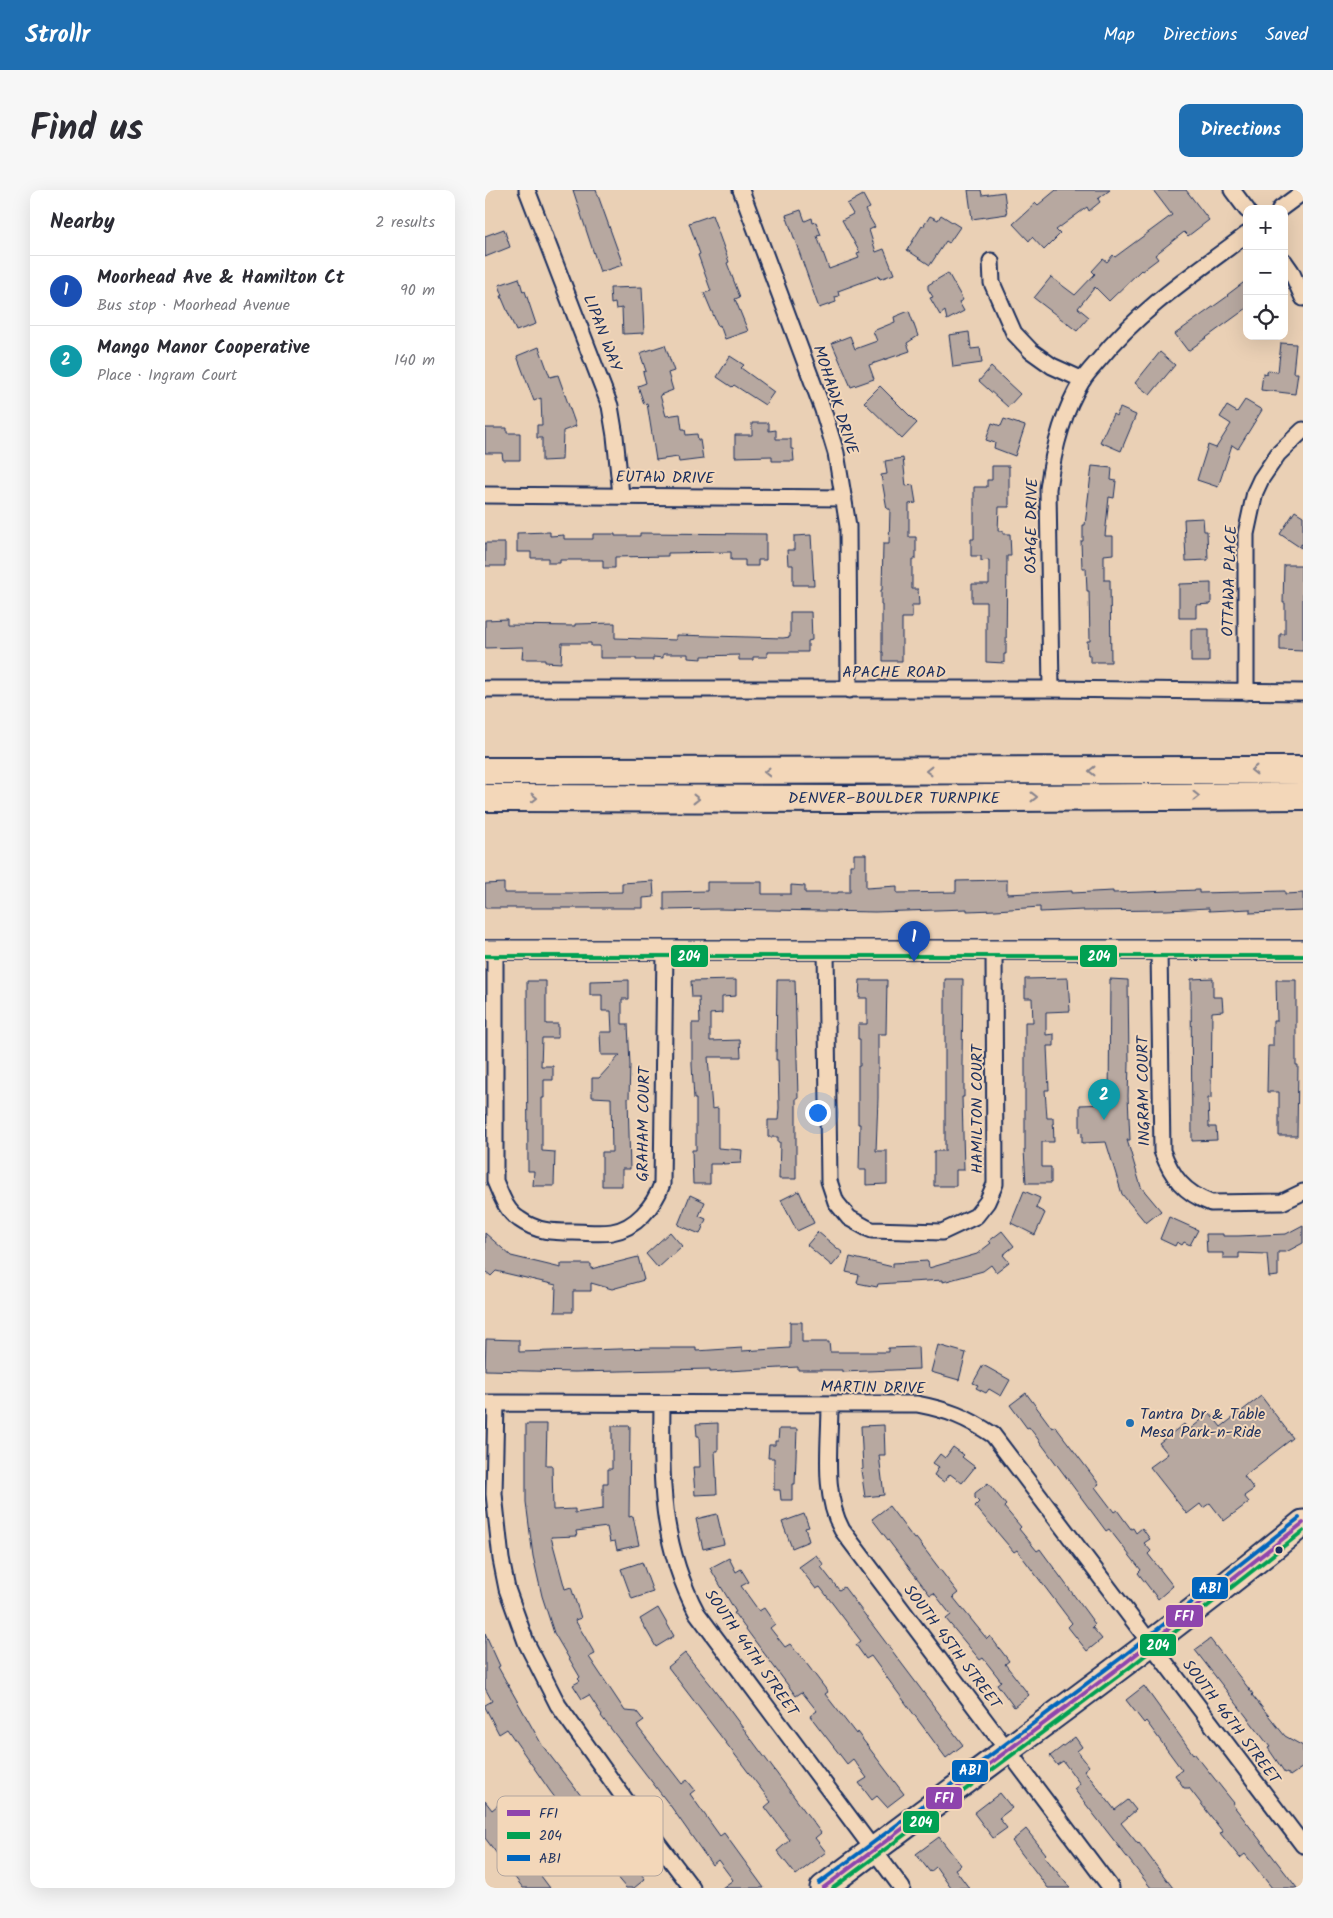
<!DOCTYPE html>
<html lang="en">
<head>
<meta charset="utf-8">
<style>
	:root { --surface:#fff; --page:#f7f7f7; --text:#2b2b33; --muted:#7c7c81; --line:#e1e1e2; --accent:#1f6fb2 }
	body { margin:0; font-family:Kalam,sans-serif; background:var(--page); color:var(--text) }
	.controls { position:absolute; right:15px; top:15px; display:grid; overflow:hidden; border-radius:10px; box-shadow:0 5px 20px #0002 }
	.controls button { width:45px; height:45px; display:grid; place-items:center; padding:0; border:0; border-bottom:1px solid var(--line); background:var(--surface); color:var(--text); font:25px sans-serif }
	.you { position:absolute; left:332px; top:922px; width:18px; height:18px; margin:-12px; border:4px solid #fff; border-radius:50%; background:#1a73e8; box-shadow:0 0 0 8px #1a73e833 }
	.badge { display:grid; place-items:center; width:32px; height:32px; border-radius:50%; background:var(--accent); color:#fff; font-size:16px; font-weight:700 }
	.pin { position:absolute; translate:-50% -41px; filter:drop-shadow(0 1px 2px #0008) }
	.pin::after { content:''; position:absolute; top:26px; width:18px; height:15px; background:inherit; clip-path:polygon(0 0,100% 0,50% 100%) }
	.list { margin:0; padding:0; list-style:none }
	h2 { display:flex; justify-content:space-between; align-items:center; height:65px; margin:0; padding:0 20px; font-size:21px }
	h2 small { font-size:16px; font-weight:400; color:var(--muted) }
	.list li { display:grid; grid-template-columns:32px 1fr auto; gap:15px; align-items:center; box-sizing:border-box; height:70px; padding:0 20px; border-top:1px solid var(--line) }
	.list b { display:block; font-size:19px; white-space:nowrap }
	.list p { margin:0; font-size:16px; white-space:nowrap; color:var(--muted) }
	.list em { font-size:16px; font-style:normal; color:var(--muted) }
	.icon { flex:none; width:28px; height:28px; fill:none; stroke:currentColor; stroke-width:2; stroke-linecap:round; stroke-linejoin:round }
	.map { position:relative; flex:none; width:818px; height:1698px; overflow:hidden; border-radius:10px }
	header { display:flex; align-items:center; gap:30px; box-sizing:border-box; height:70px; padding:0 25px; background:var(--accent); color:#fff }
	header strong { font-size:24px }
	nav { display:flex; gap:28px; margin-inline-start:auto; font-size:18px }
	.intro { display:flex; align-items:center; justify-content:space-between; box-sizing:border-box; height:120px; padding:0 30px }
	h1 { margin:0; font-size:35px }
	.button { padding:12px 22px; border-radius:10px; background:var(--accent); color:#fff; font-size:18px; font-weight:700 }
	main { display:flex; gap:30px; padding:0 30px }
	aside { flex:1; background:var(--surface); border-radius:10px; box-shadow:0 5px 20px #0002 }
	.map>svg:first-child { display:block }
	.building { fill:#b7a8a0; stroke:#1b2f5e }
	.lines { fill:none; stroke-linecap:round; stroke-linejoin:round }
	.minor-casing { stroke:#1b2f5e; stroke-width:19 }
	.tertiary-casing { stroke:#1b2f5e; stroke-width:22 }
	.trunk-casing { stroke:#1b2f5e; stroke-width:29 }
	.motorway-casing { stroke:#1b2f5e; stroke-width:30 }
	.minor { stroke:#f3d7b9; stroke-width:15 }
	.tertiary { stroke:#f3d7b9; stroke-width:19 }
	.trunk { stroke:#f3d7b9; stroke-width:25 }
	.motorway { stroke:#f3d7b9; stroke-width:26 }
	.bus-1-casing { stroke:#f3d7b9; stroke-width:8 }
	.bus-2-casing { stroke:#f3d7b9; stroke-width:8 }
	.bus-3-casing { stroke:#f3d7b9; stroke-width:8 }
	.bus-1 { stroke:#8e44ad; stroke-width:4 }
	.bus-2 { stroke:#01a052; stroke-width:4 }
	.bus-3 { stroke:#0065bd; stroke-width:4 }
	.oneway { stroke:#87838c }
	.poi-dot { fill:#1f6fb2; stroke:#f3d7b9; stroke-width:2 }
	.bus-dot { fill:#1b2f5e; stroke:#f3d7b9; stroke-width:2 }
	.labels { text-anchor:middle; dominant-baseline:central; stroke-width:4; stroke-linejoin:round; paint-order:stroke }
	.street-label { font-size:16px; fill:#1b2f5e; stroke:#f3d7b9 }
	.poi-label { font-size:16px; fill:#1b2f5e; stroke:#f3d7b9; text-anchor:start }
	.key { fill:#f3d7b9; stroke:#b2a59e; stroke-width:1 }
	.key-label { font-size:14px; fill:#1b2f5e }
	.line-badge { stroke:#f3d7b9; stroke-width:2 }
	.badge-label { font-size:14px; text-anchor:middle; font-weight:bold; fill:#fff }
</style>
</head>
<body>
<header>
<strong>Strollr</strong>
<nav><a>Map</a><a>Directions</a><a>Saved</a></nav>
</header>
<div class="intro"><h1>Find us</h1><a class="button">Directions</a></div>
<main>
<aside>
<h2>Nearby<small>2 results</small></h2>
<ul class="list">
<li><span class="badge" style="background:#1a4fb4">1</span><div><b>Moorhead Ave &amp; Hamilton Ct</b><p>Bus stop · Moorhead Avenue</p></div><em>90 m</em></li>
<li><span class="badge" style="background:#0f9aa8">2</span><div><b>Mango Manor Cooperative</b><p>Place · Ingram Court</p></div><em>140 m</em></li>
</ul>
</aside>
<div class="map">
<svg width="818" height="1698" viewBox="0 0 818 1698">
	<rect width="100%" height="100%" fill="#ead0b5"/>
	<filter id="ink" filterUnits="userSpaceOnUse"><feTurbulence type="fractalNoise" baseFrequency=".02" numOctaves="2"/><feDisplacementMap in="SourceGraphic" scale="10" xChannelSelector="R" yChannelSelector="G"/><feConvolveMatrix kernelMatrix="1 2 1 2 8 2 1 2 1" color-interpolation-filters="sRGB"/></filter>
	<g filter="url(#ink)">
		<path class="building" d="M88,0H111L138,75L115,82Z
			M483,0H496L497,5L519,2L522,24L487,29Z
			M571,0H625L613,9L615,12L604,21L602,17L571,40L575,44L559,60L547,47L544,51L528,34L551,13L553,15Z
			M668,0H701L724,30L703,46L699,42L670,65L673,69L657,81L656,80L624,111L610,97L593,118L604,127L592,141L549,108L566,87L590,105L610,84L607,81L618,69L622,72L628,65L630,67L687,25Z
			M378,5L385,18L380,20L390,37L384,40L391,62L399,59L409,84L395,89L394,86L353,101L354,106L350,107L351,112L334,118L301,25L316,20L320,31L327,28L328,33L331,32L336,45L332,46L344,79L374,68L372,64L375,63L357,30L368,24L362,14Z
			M227,25L244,72L242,73L255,107L250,109L263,141L240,149L235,135L233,136L219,103L226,101L213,65L215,64L204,33Z
			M456,25L475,37L464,53L461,51L445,75L422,60L437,36L438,37L445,26L453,30Z
			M19,39L25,57L0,67V46Z
			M463,83L478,110L474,112L479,121L462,130L460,121L455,125L445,108L448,107L443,99V95Z
			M34,88L38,102L40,101L51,134L31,141L16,106H18L14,95Z
			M762,90V118L703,161L690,144L743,106L742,105Z
			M157,97L159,143L138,144L137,118L131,119L130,113L126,114L125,98Z
			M424,121L433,146L422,153L425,161L384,175L389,189L366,197L347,153L365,146L370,159L392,151L388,141L410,132L409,127Z
			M484,142L486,159L495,158L497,173L468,177L464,145Z
			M796,153L811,154L808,183H813L810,204L776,200L778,183L782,184V181L793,182Z
			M180,155L189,181L183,183L188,200L175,205L181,226L195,224L197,239H200L201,245L212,244L213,250H215L218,269L194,272L193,267L171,270L162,213L159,214L153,196L161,193L158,182L161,181L155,163Z
			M54,157L65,187L73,185L91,236L78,241L77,270L57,271V248H52V235H57L56,208L49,211L32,166Z
			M675,162L690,175L665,205L650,193Z
			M245,166L259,175L256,178L289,202L280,215L249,195L247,197L232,187Z
			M506,177L535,204L523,217L494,191Z
			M395,196L432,233L417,249L379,212Z
			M760,210L777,220L753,259L747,255L733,297L712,290L723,255L731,258L746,234L735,227L742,216L752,222Z
			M635,218L651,225L636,261L615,252L628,224L631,226Z
			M519,229L540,236L530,266L509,258L510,253L501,250L507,233L516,236Z
			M267,233H284V241L291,240V249H306V259H308L309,271H287V266L250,267V245H267Z
			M0,238H22V243H35V270H18L17,263H0Z
			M418,268L421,296L428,295L431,313L424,314V347H431V369H427V399H433L434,415H427V428H417V471H398V462H397V414H396V400H397L398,354H404L405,319H402L396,285L402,284L400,271Z
			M507,276H524V317H514L513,341H518V344H525L526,366H522L521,464H519V473L501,472V412H487V394H504V370L496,371V366H486V349H489V297H502V290H507Z
			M607,276L627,278L626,290L631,291L629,308L624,307L620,346H628V364L619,365V390H625L626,472H605V465H603L602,451H605L604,401H602L601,378H597L596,351H598V335H600Z
			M810,321L818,326V355L816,354V358L795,344Z
			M718,328L719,341H722L723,370L701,371L699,329Z
			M65,342V346L79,345V349H108V344H130V346H155V343L281,344V370H273V376H260V370H246V362L183,363V366L130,367V378H118V370H75V373H63V368H46V362H32V343Z
			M326,345L329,395H308V375H303L302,360H309V346Z
			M0,353H20V376H0Z
			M799,375H816V391H818V461L795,460V444H800V413H798Z
			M726,393V414L711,415V428H694V394Z
			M305,422H326L327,450L323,451V462H282V467H268V470H254V465L217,466V469L203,468V464H178V468L168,467V470H151V468H115V456H106V453H77L76,473L60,472V469H37L38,457L0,458V430L22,429V435L90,436V434L130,433V448L191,450V445L298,448L305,447Z
			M706,439H724V472H706Z
			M369,664H381V698L412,696V703L471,702V691L522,690V704L587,701V703L628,701V703L714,700V703L800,701V704L818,703V721L765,723V719L724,721V718L682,720L598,721V720L555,722V717L511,720L482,721V719L390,722L233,719L179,720V702L222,701V692H277V704H306V695L320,696V703H353V702H365V675H369Z
			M168,691L169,707L158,708V718H0V694L19,693V703H86L137,702V693Z
			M583,788L585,821L561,822V845L569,844V856H562L564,900H560L562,928H568L569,952H557V977H566V993H541L539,960H540V832H548L547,808H540V789Z
			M728,788V807H737L738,821L727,822L726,908H723L724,937H731L732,950L707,951L706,789Z
			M460,789H478L477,876H479V907H477L479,980H471V996H449V961H460Z
			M625,789L643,790L644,874L643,906L645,950H642L656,997L676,1021L661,1033L637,1004L621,952L597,953V943L595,942V915L624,914Z
			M144,790V809H137V834H143L145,875L144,908H143L145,979H137V996H117V962H127L126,908L107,907V888H114L135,865H116L115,842H127L126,821H117V805H105V791Z
			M251,790V806L237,807V823L225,824V851L255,850L256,867H223L227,919L233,918V958L257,960L256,973L238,974V972L237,974H225V994H208L207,960H211V909H209L207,875V833H215L214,807H207L206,791Z
			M292,790H310L313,908H311V989H294L295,952H293V947H283V930H293L294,918L293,870H291Z
			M375,790H402L401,844H393V908L391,961H402V994L381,995V980H374L375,934H373V876H375V849H373V834H382V808H374Z
			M791,790H811V875H813L812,946H794V902H782L783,856H788V831H792Z
			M42,791H61V834H73V848H57L56,876H68V890H59V908H57V961L70,962L69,996H48L49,981H43Z
			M314,1001L329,1033L312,1041L296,1010Z
			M539,1001L555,1008L551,1018L560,1023L550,1045L526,1033Z
			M205,1005L220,1012L214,1026L221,1029L215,1044L193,1035Z
			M684,1027L713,1040L705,1055L699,1052L697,1055L692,1052L690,1056L675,1049Z
			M818,1035V1053L801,1062H793V1086L784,1087L782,1064L754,1063V1068H738V1063H722L721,1044H738V1046H753L801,1044Z
			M517,1041L529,1056L518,1065L524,1072L511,1082L506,1075L498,1081L458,1092V1090L393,1094L392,1097L372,1093L374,1085L361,1082L365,1067L408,1077V1073L443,1071L444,1078L492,1064L506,1053L504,1051Z
			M185,1042L197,1056L173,1078L161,1064Z
			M333,1042L358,1063L347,1076L322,1055Z
			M0,1043L26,1066L76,1078V1074H106V1079L153,1067L159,1090L127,1099L106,1093V1101H88V1122H70L71,1095L11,1081L6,1086L0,1081Z
			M305,1132H317V1152H344L345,1162H403V1158L433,1157L434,1179L357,1182V1180H313V1177L225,1182V1179L90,1182L0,1180L1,1149L34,1150V1162L167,1158H211V1161L257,1158V1161L305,1158Z
			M453,1155L481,1163L474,1190L446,1182Z
			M498,1175L525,1190L516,1206L504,1199L501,1203L491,1198L493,1195L488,1193Z
			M541,1203L567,1238L570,1236L614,1294L610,1297L629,1322L632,1320L646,1339L648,1338L651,1343L657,1338L665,1349L659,1353L666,1361L663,1364L688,1396L673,1409L653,1383L656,1380L624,1339L621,1341L544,1237L542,1238L525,1215Z
			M776,1206L808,1248L759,1286L769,1299L759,1306L764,1312L739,1331L725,1313L718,1318L715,1314L702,1324L665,1277L683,1264L674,1253L699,1234L704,1240L725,1223L736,1237Z
			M233,1233V1261H230L232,1304L210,1305L208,1277H215L214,1246H212L211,1234Z
			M41,1234H62L61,1275H67L68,1320L90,1319V1323L118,1319V1293H123V1279H127V1236H145L144,1327L148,1326L154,1355L132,1360L130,1351L125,1352L122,1337L91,1341L92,1346L66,1347L80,1399L86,1397L96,1428L90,1430L110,1464L104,1467L140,1521L152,1522L159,1531L152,1536L197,1594L202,1590L210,1600L205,1604L235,1646L239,1643L279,1698H237L248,1690L233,1670L227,1675L187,1618L116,1526L117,1525L104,1505L97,1509L88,1495L95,1491L93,1489L95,1487L69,1443L57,1406L48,1366L41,1312Z
			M399,1235L400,1265H394L399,1305L380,1307L376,1280L378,1279L376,1236Z
			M294,1239H312L310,1294H307V1310H296L295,1300H289V1268H283L284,1255H290V1251H293Z
			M468,1257L479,1265L477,1267L490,1277L477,1293L465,1284L459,1292L449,1285L454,1277L448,1273L455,1264L460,1268Z
			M503,1293L521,1315L519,1317L536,1337L534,1339L552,1361L555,1359L610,1434L607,1437L617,1449L602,1461L583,1437L587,1433L532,1360L529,1362L490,1316L494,1312L490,1308V1303Z
			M404,1316L429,1349L431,1348L473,1403L468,1407L502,1449L505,1446L524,1471L520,1474L544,1505L529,1517L512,1494L516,1491L498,1468L495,1470L480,1452L461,1429L466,1425L449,1403L445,1405L387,1329Z
			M232,1324L239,1354L218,1359L211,1329Z
			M319,1324L324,1337L320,1338L324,1351L307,1358L297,1332Z
			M331,1365L339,1375L336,1377L354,1400L359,1397L478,1555L461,1568L386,1466L381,1469L371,1455L376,1451L335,1397L331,1399L314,1377Z
			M244,1368L251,1382L256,1379L264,1392L256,1396L274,1421L279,1418L290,1434L285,1438L300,1457L305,1454L321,1473L343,1502L340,1504L371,1544L372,1542L419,1604L402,1617L392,1606L387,1610L374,1593L382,1588L368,1569L362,1574L325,1526L332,1521L317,1502L311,1506L249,1423L251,1422L225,1378Z
			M157,1372L168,1402L147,1409L136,1379Z
			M173,1418L189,1446L171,1457L155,1429Z
			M0,1443L15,1476L13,1477L57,1555L160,1689L149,1698H141L118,1671L65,1601L22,1539L14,1544L0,1517V1515L7,1511L0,1498Z
			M725,1449L768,1504L767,1505L800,1546L818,1556V1577L805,1586L802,1582L800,1583L783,1558L785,1557L710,1460Z
			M200,1463L226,1495L336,1643L330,1648L341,1662L311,1685L292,1661L305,1650L280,1617L286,1612L183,1477Z
			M659,1496L708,1564L709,1563L749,1613L748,1615L812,1698H787L760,1664L755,1668L735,1643L738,1642L704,1598H699L690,1585L697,1580L661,1531L659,1533L641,1510Z
			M590,1547L597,1557L592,1561L604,1576L599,1580L630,1620L643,1610L651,1620L636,1633L653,1654L654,1653L688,1698H666L589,1599L595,1594L578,1571L572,1575L565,1566Z
			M515,1603L527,1618L514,1628L522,1638L508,1648L489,1623Z
			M0,1611L7,1620L13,1615L22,1627L15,1632L19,1638L36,1660L43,1655L50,1665L44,1670L65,1698H38L0,1648Z
			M541,1639L561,1664L559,1666L585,1698H563L527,1651Z
			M454,1647L476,1675L470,1679L484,1698H466L451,1677L445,1682L431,1664Z"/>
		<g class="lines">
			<defs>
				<path id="minor" d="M42,0L125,216L130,246L136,305
					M256,0L338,220L351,263L363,336L364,500
					M747,0L762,20
					M795,19L818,2
					M506,71L507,93L529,143L546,161L567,176L598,190
					M799,71L806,81L818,108
					M0,305L359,308
					M0,499H566L818,502
					M566,499L563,299C568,261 577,223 597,191C602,183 609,176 614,170C655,119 710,83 762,44
					M761,502V344L770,302L776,289L793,264L818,240
					M10,760V991C16,1005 21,1021 34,1029C52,1042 68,1042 88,1042C101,1042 115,1044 127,1042C151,1038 169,1016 177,994L180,760
					M341,760L344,991L351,1012L364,1028L382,1038L387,1040L457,1042L491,1026L502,1012L510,994L509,759
					M674,761L677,961C687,987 699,1003 726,1013L797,1012L818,1002
					M0,1213L432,1214C463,1220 481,1227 508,1245L818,1655
					M11,1213L9,1304L16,1369L22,1399L41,1452L73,1515L144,1615L207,1698
					M177,1214C176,1289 175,1354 212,1423L417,1698
					M345,1214C345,1256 337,1303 357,1340L626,1698"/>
				<path id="tertiary" d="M0,760H818"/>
				<path id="trunk" d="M338,1698C498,1576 663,1461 818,1333"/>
				<path id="motorway" d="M0,581L818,580
					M0,608L365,609L818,606"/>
			</defs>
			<use href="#minor" class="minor-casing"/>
			<use href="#tertiary" class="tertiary-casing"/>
			<use href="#trunk" class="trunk-casing"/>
			<use href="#motorway" class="motorway-casing"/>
			<use href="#minor" class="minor"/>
			<use href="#tertiary" class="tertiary"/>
			<use href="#trunk" class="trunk"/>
			<use href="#motorway" class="motorway"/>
			<defs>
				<path id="bus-1" d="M338,1698L640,1473L818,1333"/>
				<path id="bus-2" d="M0,766H818
					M348,1698L644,1478L818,1341"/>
				<path id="bus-3" d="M334,1693L636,1468L814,1328"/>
			</defs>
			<use href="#bus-1" class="bus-1-casing"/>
			<use href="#bus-2" class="bus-2-casing"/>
			<use href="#bus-3" class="bus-3-casing"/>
			<use href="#bus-1" class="bus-1"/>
			<use href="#bus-2" class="bus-2"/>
			<use href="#bus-3" class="bus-3"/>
		</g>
		<defs><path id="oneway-chevron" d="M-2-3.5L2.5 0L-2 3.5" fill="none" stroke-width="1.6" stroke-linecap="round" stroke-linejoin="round" transform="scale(1.25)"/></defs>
		<g class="oneway">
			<use href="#oneway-chevron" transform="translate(769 580) rotate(180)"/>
			<use href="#oneway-chevron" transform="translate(444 581) rotate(180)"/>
			<use href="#oneway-chevron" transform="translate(607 581) rotate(180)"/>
			<use href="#oneway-chevron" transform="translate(282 582) rotate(-180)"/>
			<use href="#oneway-chevron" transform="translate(711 606)"/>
			<use href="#oneway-chevron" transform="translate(549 607)"/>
			<use href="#oneway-chevron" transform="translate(49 608)"/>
			<use href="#oneway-chevron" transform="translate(211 609)"/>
		</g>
	</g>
	<circle class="poi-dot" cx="645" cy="1233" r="5"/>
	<circle class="bus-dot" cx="794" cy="1360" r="4.5"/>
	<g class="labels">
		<g class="street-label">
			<text transform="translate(117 143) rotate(69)">LIPAN WAY</text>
			<text transform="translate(350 210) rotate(72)">MOHAWK DRIVE</text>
			<text transform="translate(180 288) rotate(1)">EUTAW DRIVE</text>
			<text transform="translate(547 336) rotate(-89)">OSAGE DRIVE</text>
			<text transform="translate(745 391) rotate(-88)">OTTAWA PLACE</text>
			<text x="409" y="482">APACHE ROAD</text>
			<text x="409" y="608">DENVER–BOULDER TURNPIKE</text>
			<text transform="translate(659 901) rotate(-91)">INGRAM COURT</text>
			<text transform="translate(492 919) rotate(-90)">HAMILTON COURT</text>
			<text transform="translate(159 934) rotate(-89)">GRAHAM COURT</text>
			<text transform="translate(388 1198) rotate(1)">MARTIN DRIVE</text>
			<text transform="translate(467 1457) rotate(53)">SOUTH 45TH STREET</text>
			<text transform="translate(266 1463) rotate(55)">SOUTH 44TH STREET</text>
			<text transform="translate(746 1532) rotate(53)">SOUTH 46TH STREET</text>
		</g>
		<g class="poi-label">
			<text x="655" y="1224">Tantra Dr &amp; Table<tspan x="655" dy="18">Mesa Park-n-Ride</tspan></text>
		</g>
	</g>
	<rect x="12" y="1606" width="166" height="80" rx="8" class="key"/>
	<rect x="22" y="1620" width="23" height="6" fill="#8e44ad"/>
	<rect x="22" y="1642" width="23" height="7" fill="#01a052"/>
	<rect x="22" y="1665" width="23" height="6" fill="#0065bd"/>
	<g class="key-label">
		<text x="54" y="1628">FF1</text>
		<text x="54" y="1650">204</text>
		<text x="54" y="1673">AB1</text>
	</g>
	<g class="line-badge">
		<rect x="185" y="754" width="39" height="24" rx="5" fill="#01a052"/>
		<rect x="594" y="754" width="39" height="24" rx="5" fill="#01a052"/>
		<rect x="706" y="1386" width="38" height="24" rx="5" fill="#0065bd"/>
		<rect x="680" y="1414" width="39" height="24" rx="5" fill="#8e44ad"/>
		<rect x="654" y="1443" width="38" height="24" rx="5" fill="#01a052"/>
		<rect x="466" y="1569" width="38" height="24" rx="5" fill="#0065bd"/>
		<rect x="440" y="1596" width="38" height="24" rx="5" fill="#8e44ad"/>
		<rect x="417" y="1620" width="38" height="24" rx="5" fill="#01a052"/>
	</g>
	<g class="badge-label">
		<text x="204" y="771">204</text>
		<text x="614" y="771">204</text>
		<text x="725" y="1403">AB1</text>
		<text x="699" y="1431">FF1</text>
		<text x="673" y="1460">204</text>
		<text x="485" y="1585">AB1</text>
		<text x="459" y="1613">FF1</text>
		<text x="436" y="1637">204</text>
	</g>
</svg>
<div class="controls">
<button>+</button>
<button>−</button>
<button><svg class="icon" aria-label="locate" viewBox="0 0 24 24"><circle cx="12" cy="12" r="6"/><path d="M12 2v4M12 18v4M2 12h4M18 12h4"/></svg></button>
</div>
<div class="you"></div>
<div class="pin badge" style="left:429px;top:772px;background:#1a4fb4">1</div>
<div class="pin badge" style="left:619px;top:930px;background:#0f9aa8">2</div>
</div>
</main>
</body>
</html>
